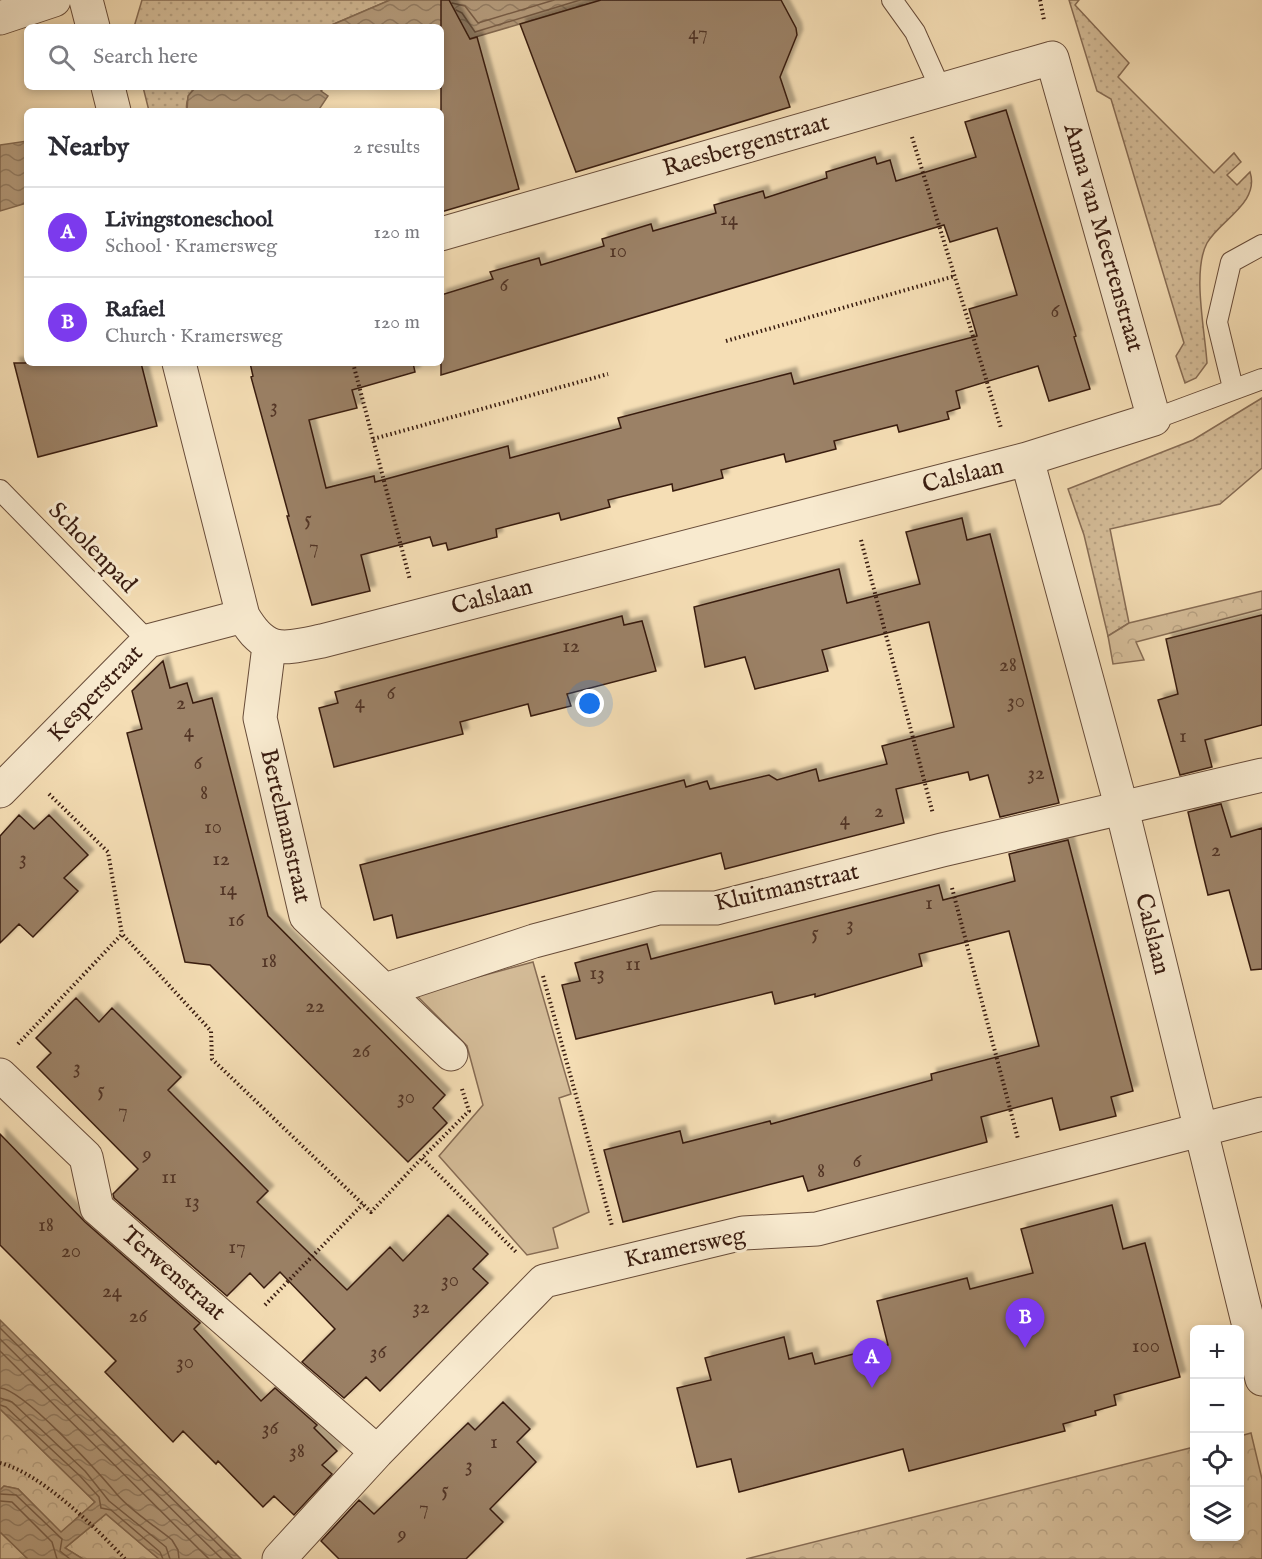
<!DOCTYPE html>
<html lang="en">
<head>
<meta charset="utf-8">
<style>
	:root { --surface:#fff; --page:#f7f7f7; --text:#2b2b33; --muted:#7c7c81; --line:#e1e1e2; --accent:#7c3aed }
	body { margin:0; font-family:"IM FELL English",serif; background:var(--page); color:var(--text) }
	.controls { position:absolute; right:18px; bottom:18px; display:grid; overflow:hidden; border-radius:9px; box-shadow:0 3px 9px #0003 }
	.controls button { width:54px; height:54px; display:grid; place-items:center; padding:0; border:0; border-bottom:2px solid var(--line); background:var(--surface); color:var(--text); font:30px sans-serif }
	.you { position:absolute; left:590px; top:704px; width:21px; height:21px; margin:-15px; border:4px solid #fff; border-radius:50%; background:#1a73e8; box-shadow:0 0 0 9px #1a73e833 }
	.badge { display:grid; place-items:center; width:39px; height:39px; border-radius:50%; background:var(--accent); color:#fff; font-size:20px; font-weight:700 }
	.pin { position:absolute; translate:-50% -50px; filter:drop-shadow(0 2px 3px #0008) }
	.pin::after { content:''; position:absolute; top:32px; width:21px; height:18px; background:inherit; clip-path:polygon(0 0,100% 0,50% 100%) }
	.list { margin:0; padding:0; list-style:none }
	h2 { display:flex; justify-content:space-between; align-items:center; height:78px; margin:0; padding:0 24px; font-size:26px }
	h2 small { font-size:20px; font-weight:400; color:var(--muted) }
	.list li { display:grid; grid-template-columns:39px 1fr auto; gap:18px; align-items:center; box-sizing:border-box; height:90px; padding:0 24px; border-top:2px solid var(--line) }
	.list b { display:block; font-size:22px; white-space:nowrap }
	.list p { margin:0; font-size:20px; white-space:nowrap; color:var(--muted) }
	.list em { font-size:20px; font-style:normal; color:var(--muted) }
	.icon { flex:none; width:33px; height:33px; fill:none; stroke:currentColor; stroke-width:2; stroke-linecap:round; stroke-linejoin:round }
	.map { position:relative; flex:none; width:1262px; height:1559px; overflow:hidden }
	.search { position:absolute; background:var(--surface); box-shadow:0 3px 9px #0003; left:24px; top:24px; width:420px; height:66px; display:flex; align-items:center; gap:15px; box-sizing:border-box; padding:0 21px; border-radius:9px; color:var(--muted); font-size:22px }
	.panel { position:absolute; background:var(--surface); box-shadow:0 3px 9px #0003; left:24px; top:108px; width:420px; height:258px; border-radius:9px }
	.map>svg:first-child { display:block }
	.grass { fill:url(#grass-dots); stroke:#876c54; stroke-width:1.5 }
	.forest { fill:url(#forest-crowns); stroke:#876c54; stroke-width:1.5 }
	.green { fill:#d5bd99; stroke:#876c54; stroke-width:1.5 }
	.water { fill:url(#water-waves); stroke:#836951; stroke-width:1.5 }
	.lines { fill:none; stroke-linecap:round; stroke-linejoin:round }
	.shore { stroke:#775c46; stroke-width:1.5 }
	.building { fill:#9b8166; stroke:#391c10; stroke-width:1.5; filter:url(#shadow) }
	.service-casing { stroke:#684c39; stroke-width:22 }
	.minor-casing { stroke:#684c39; stroke-width:35 }
	.path { stroke:#391c10; stroke-width:4; stroke-dasharray:1.5 3; stroke-linecap:butt }
	.service { stroke:#f8eacf; stroke-width:20 }
	.minor { stroke:#f8eacf; stroke-width:33 }
	.labels { text-anchor:middle; dominant-baseline:central; stroke-width:6; stroke-linejoin:round; paint-order:stroke }
	.number-label { font-size:21px; fill:#523526 }
	.street-label { font-size:24px; fill:#391c10; stroke:#f8eacf }
</style>
</head>
<body>
<div class="map">
<svg width="1262" height="1559" viewBox="0 0 1262 1559">
	<defs>
		<pattern id="grass-dots" width="8" height="8" patternUnits="userSpaceOnUse" patternTransform="scale(1.5)"><rect width="8" height="8" fill="#d5bd99"/><path d="M2 2h.1M6 6h.1" fill="none" stroke="#b8a283" stroke-width="1.8" stroke-linecap="round"/></pattern>
		<pattern id="forest-crowns" width="20" height="18" patternUnits="userSpaceOnUse" patternTransform="scale(1.5)"><rect width="20" height="18" fill="#d5bd99"/><path d="M2 6a3 3 0 1 1 6 0M12 15a3 3 0 1 1 6 0" fill="none" stroke="#b8a283"/></pattern>
		<pattern id="water-waves" width="16" height="10" patternUnits="userSpaceOnUse" patternTransform="scale(1.5)"><rect width="16" height="10" fill="#b59c7d"/><path d="M0 5q4-4 8 0t8 0" fill="none" stroke="#947e65"/></pattern>
		<filter id="shadow"><feDropShadow dx="5.5" dy="-5.5" stdDeviation="1.5" flood-color="#0004"/></filter>
	</defs>
	<rect width="100%" height="100%" fill="#f5deb5"/>
	<filter id="stains"><feTurbulence type="fractalNoise" baseFrequency=".00333" numOctaves="4"/><feColorMatrix values="0 0 0 0 .2 0 0 0 0 .09 0 0 0 0 .02 0 0 0 .5 -.17"/></filter>
	<radialGradient id="worn" r=".72"><stop offset=".6" stop-color="#630" stop-opacity="0"/><stop offset="1" stop-color="#630" stop-opacity=".3"/></radialGradient>
	<path class="grass" d="M142,0H390L327,27H134Z
		M1069,0H1079L1075,5L1129,63L1118,77L1214,173L1234,153L1241,162L1227,175L1237,185L1250,172C1260,203 1220,220 1207,243C1192,271 1205,331 1207,363L1196,378L1185,383L1176,356L1184,343L1111,99L1097,91Z
		M143,87H196C189,92 185,103 187,111H149Z
		M1262,398V468L1220,504L1110,529L1129,623L1108,636L1084,535L1068,489L1193,440Z"/>
	<path class="forest" d="M1262,591V609L1136,642L1144,660L1113,664L1108,636L1129,623Z
		M0,1409L95,1502L61,1533L18,1489L4,1486L0,1490Z
		M1251,1433L1262,1479V1559H746L1194,1447V1536H1240V1436Z
		M106,1514L159,1559H83L65,1548Z
		M0,1532L28,1559H0Z"/>
	<path class="green" d="M533,962L571,1094L559,1098L589,1212L553,1228L558,1248L527,1255L439,1156L483,1105L467,1046L415,994Z"/>
	<path class="water" d="M390,0H601L469,39L441,27H327Z
		M196,87H325L321,91L328,96L318,111H187L188,96Z
		M27,141V203L0,211V145Z
		M0,1320L241,1559H159L106,1514L65,1548L83,1559H28L0,1532V1490L4,1486L18,1489L61,1532L95,1502L0,1409Z"/>
	<g class="lines">
		<path class="shore" d="M452,3L465,6L478,23L554,0
			M456,10L462,13L475,32L580,0
			M0,1328L233,1559
			M0,1339L222,1559
			M0,1351L209,1559
			M0,1388C23,1389 98,1472 115,1492C128,1509 155,1526 172,1540L178,1550L179,1559
			M0,1398L12,1402L85,1471L109,1501L166,1547L170,1559
			M0,1405L6,1407L80,1476L99,1497L101,1508L111,1510L160,1552L163,1559
			M0,1494L16,1495L62,1539L60,1551L70,1559
			M0,1501L12,1502L52,1542L57,1559"/>
	</g>
	<path class="building" d="M441,0H449L470,39L477,37L519,189L441,212Z
		M601,0H781L796,28L797,35L780,77L790,107L576,172L520,24Z
		M1006,110L1076,336L1074,337L1090,389L1049,401L1038,366L956,391L960,408L947,412L949,419L899,432L897,425L834,441L836,449L786,462L784,454L721,470L723,478L673,491L672,484L608,500L610,507L561,520L559,513L496,529L497,537L448,550L446,543L433,546L430,537L361,555L370,591L312,605L287,516H289L251,377L253,376L250,363H413L415,372L352,390L357,408L309,420L326,488L374,476L375,482L508,446L510,458L621,428L618,418L717,392L791,373L794,384L977,336L969,309L1017,295L997,228L950,242L944,225L441,375V295L493,279L490,272L539,258L541,265L604,246L602,239L651,224L653,231L716,213L714,205L763,191L765,198L827,178L826,172L875,157L877,164L890,160L896,181L976,157L965,122Z
		M14,363H141L157,426L38,457Z
		M962,518L967,540L990,534L1059,803L1000,817L988,775L970,780L968,772L896,789L904,823L725,869L721,853L397,938L392,915L374,920L360,865L684,780L686,787L707,781L710,789L769,775L777,780L816,769L819,781L887,764L882,746L954,727L929,622L822,650L828,671L755,689L745,657L705,667L694,607L839,569L847,603L920,584L906,532Z
		M1262,615V725L1205,740L1212,767L1180,775L1158,700L1178,694L1166,639Z
		M622,616L624,625L642,621L656,671L567,694L571,706L531,716L528,704L460,722L463,734L334,767L319,708L338,703L335,692Z
		M163,661L170,688L187,683L193,703L212,698L268,916L445,1095L433,1108L447,1123L408,1162L210,965L185,962L127,733L142,729L132,691Z
		M1221,804L1231,837L1262,828V969L1251,970L1229,890L1208,895L1196,846L1188,812Z
		M19,815L34,829L49,815L88,855L64,878L78,891L33,937L19,924L0,943V836Z
		M1068,840L1133,1091L1111,1097L1116,1116L1060,1130L1052,1098L981,1117L987,1142L808,1191L803,1176L623,1222L604,1150L680,1131L683,1143L770,1121L771,1124L932,1080L931,1074L1039,1046L1009,931L919,954L922,966L815,997V994L775,1004L772,992L576,1039L562,985L580,981L575,963L647,944L651,959L939,885L943,900L1015,881L1009,854Z
		M76,998L99,1022L112,1008L181,1077L168,1090L268,1191L257,1202L347,1290L390,1247L403,1261L448,1215L488,1254L473,1269L488,1283L380,1391L366,1377L344,1398L302,1362L335,1329L280,1272L264,1288L250,1273L227,1296L114,1198L113,1194L138,1169L37,1067L51,1053L36,1038Z
		M0,1134L85,1222L200,1323L194,1329L261,1401L275,1388L317,1425L314,1428L337,1451L322,1465L332,1474L294,1515L274,1496L263,1507L218,1461L216,1464L183,1431L173,1442L105,1372L116,1361L0,1245Z
		M1112,1205L1123,1249L1145,1243L1180,1377L1114,1395L1116,1405L1095,1411L1096,1415L1063,1424L1065,1431L909,1471L903,1449L739,1492L731,1459L697,1467L677,1388L711,1380L705,1358L784,1337L789,1359L812,1353L815,1364L888,1345L877,1301L967,1278L970,1289L1033,1273L1021,1229Z
		M503,1402L530,1429L517,1442L536,1462L490,1509L503,1522L466,1559H339L321,1541L359,1500L374,1514L468,1423L475,1430Z"/>
	<g class="lines">
		<defs>
			<path id="service" d="M892,0L915,32L941,90
				M1233,388L1217,322L1231,262L1262,245
				M1154,419L1262,379
				M0,490L148,641"/>
			<path id="minor" d="M86,0L93,27
				M0,18L54,0
				M108,87L114,111
				M179,363L243,616C266,655 282,649 322,641L1027,459L1154,419L1052,58L441,234
				M1027,459L1122,809L1262,1379
				M269,646L260,718L306,916L451,1054
				M0,791L148,641L243,616
				M385,990L534,941L658,908H716L942,850L1262,775
				M0,1075L86,1157L97,1208L377,1452
				M279,1559L377,1452L544,1281L743,1233L817,1229L1262,1114"/>
		</defs>
		<use href="#service" class="service-casing"/>
		<use href="#minor" class="minor-casing"/>
		<path class="path" d="M1040,0L1044,20
			M912,137L1001,428
			M726,341L955,276
			M353,363L410,580
			M373,439L608,374
			M861,540L933,814
			M49,794L108,852L122,934
			M952,888L1018,1139
			M543,976L612,1226
			M18,1044L122,934L211,1031L212,1059L371,1212L422,1158
			M462,1089L469,1111L422,1158L517,1253
			M265,1305L363,1204
			M0,1463C41,1473 96,1528 125,1559"/>
		<use href="#service" class="service"/>
		<use href="#minor" class="minor"/>
	</g>
	<g class="labels">
		<g class="number-label">
			<text x="698" y="33">47</text>
			<text x="729" y="219">14</text>
			<text x="618" y="251">10</text>
			<text x="504" y="285">6</text>
			<text x="1055" y="311">6</text>
			<text x="274" y="406">3</text>
			<text x="308" y="519">5</text>
			<text x="314" y="547">7</text>
			<text x="571" y="646">12</text>
			<text x="1008" y="665">28</text>
			<text x="391" y="693">6</text>
			<text x="1016" y="701">30</text>
			<text x="360" y="702">4</text>
			<text x="181" y="703">2</text>
			<text x="189" y="731">4</text>
			<text x="1183" y="736">1</text>
			<text x="198" y="763">6</text>
			<text x="1036" y="773">32</text>
			<text x="204" y="793">8</text>
			<text x="879" y="811">2</text>
			<text x="845" y="819">4</text>
			<text x="213" y="827">10</text>
			<text x="1216" y="850">2</text>
			<text x="23" y="858">3</text>
			<text x="221" y="859">12</text>
			<text x="228" y="889">14</text>
			<text x="929" y="903">1</text>
			<text x="236" y="920">16</text>
			<text x="850" y="924">3</text>
			<text x="815" y="933">5</text>
			<text x="269" y="961">18</text>
			<text x="633" y="964">11</text>
			<text x="597" y="973">13</text>
			<text x="315" y="1006">22</text>
			<text x="361" y="1051">26</text>
			<text x="77" y="1067">3</text>
			<text x="101" y="1090">5</text>
			<text x="406" y="1097">30</text>
			<text x="123" y="1111">7</text>
			<text x="147" y="1154">9</text>
			<text x="857" y="1161">6</text>
			<text x="821" y="1171">8</text>
			<text x="169" y="1177">11</text>
			<text x="192" y="1201">13</text>
			<text x="46" y="1225">18</text>
			<text x="237" y="1247">17</text>
			<text x="71" y="1251">20</text>
			<text x="450" y="1280">30</text>
			<text x="112" y="1291">24</text>
			<text x="421" y="1307">32</text>
			<text x="138" y="1316">26</text>
			<text x="1146" y="1346">100</text>
			<text x="378" y="1352">36</text>
			<text x="185" y="1362">30</text>
			<text x="270" y="1428">36</text>
			<text x="494" y="1442">1</text>
			<text x="297" y="1451">38</text>
			<text x="469" y="1465">3</text>
			<text x="445" y="1490">5</text>
			<text x="424" y="1508">7</text>
			<text x="402" y="1534">9</text>
		</g>
		<g class="street-label">
			<text transform="translate(746 146) rotate(-16)">Raesbergenstraat</text>
			<text transform="translate(1103 238) rotate(74)">Anna van Meertenstraat</text>
			<text transform="translate(963 476) rotate(-14)">Calslaan</text>
			<text transform="translate(92 548) rotate(46)">Scholenpad</text>
			<text transform="translate(492 597) rotate(-15)">Calslaan</text>
			<text transform="translate(96 694) rotate(-46)">Kesperstraat</text>
			<text transform="translate(285 826) rotate(77)">Bertelmanstraat</text>
			<text transform="translate(787 888) rotate(-13)">Kluitmanstraat</text>
			<text transform="translate(1152 934) rotate(76)">Calslaan</text>
			<text transform="translate(685 1248) rotate(-12)">Kramersweg</text>
			<text transform="translate(173 1274) rotate(41)">Terwenstraat</text>
		</g>
	</g>
	<rect width="100%" height="100%" filter="url(#stains)"/>
	<rect width="100%" height="100%" fill="url(#worn)"/>
</svg>
<div class="controls">
<button>+</button>
<button>−</button>
<button><svg class="icon" aria-label="locate" viewBox="0 0 24 24"><circle cx="12" cy="12" r="6"/><path d="M12 2v4M12 18v4M2 12h4M18 12h4"/></svg></button>
<button><svg class="icon" aria-label="layers" viewBox="0 0 24 24"><path d="M12 4l9 5-9 5-9-5zM3 14l9 5 9-5"/></svg></button>
</div>
<div class="you"></div>
<div class="pin badge" style="left:872px;top:1388px">A</div>
<div class="pin badge" style="left:1025px;top:1348px">B</div>
<div class="search"><svg class="icon" aria-label="search" viewBox="0 0 24 24"><circle cx="10" cy="10" r="6"/><path d="M15 15l6 6"/></svg>Search here</div>
<section class="panel">
<h2>Nearby<small>2 results</small></h2>
<ul class="list">
<li><span class="badge">A</span><div><b>Livingstoneschool</b><p>School · Kramersweg</p></div><em>120 m</em></li>
<li><span class="badge">B</span><div><b>Rafael</b><p>Church · Kramersweg</p></div><em>120 m</em></li>
</ul>
</section>
</div>
</body>
</html>
